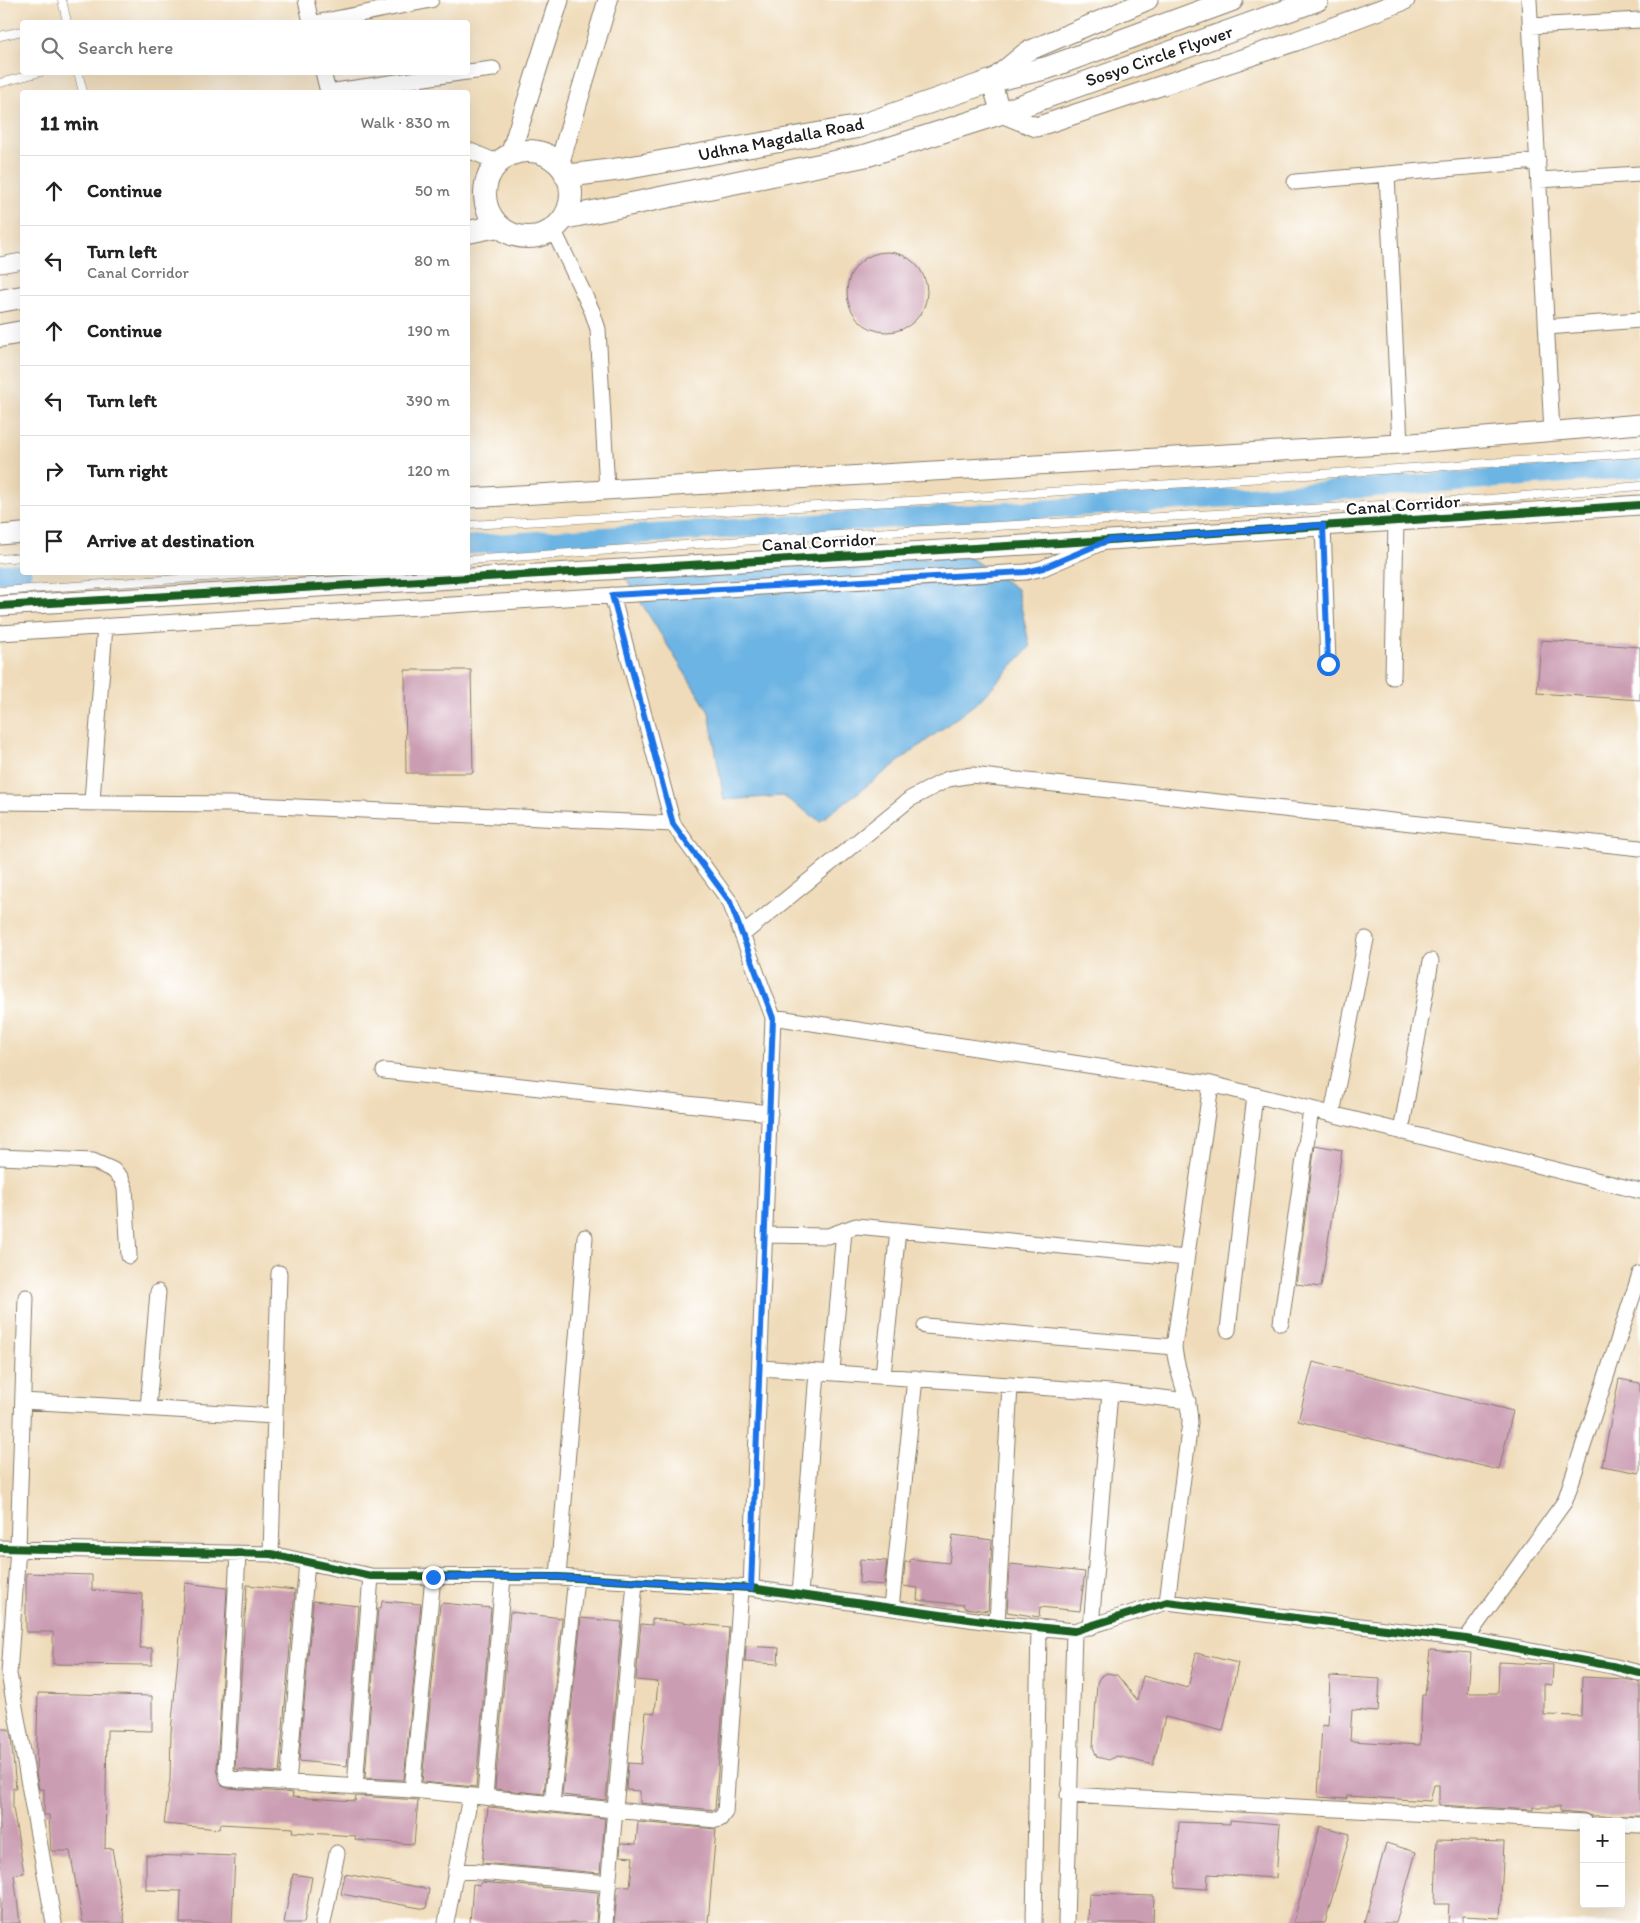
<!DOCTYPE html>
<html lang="en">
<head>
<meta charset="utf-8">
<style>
	:root { --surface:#fff; --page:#f2f2f2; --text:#222; --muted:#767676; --line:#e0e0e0 }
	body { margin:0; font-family:Itim,sans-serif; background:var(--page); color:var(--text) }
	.controls { position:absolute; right:15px; bottom:15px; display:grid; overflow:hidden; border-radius:5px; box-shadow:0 5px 20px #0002 }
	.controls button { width:45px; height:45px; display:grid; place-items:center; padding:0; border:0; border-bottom:1px solid var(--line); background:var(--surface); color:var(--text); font:25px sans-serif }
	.stop { position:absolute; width:15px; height:15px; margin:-11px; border:4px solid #1a73e8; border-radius:50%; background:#fff }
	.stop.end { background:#1a73e8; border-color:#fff; box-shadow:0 1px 5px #0008 }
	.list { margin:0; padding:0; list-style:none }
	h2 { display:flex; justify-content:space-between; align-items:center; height:65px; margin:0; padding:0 20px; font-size:21px }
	h2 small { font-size:16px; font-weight:400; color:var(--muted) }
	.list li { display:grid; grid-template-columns:32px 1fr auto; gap:15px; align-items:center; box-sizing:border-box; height:70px; padding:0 20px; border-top:1px solid var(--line) }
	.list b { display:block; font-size:19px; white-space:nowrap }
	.list p { margin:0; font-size:16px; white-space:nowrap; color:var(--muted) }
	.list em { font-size:16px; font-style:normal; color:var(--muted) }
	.icon { flex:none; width:28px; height:28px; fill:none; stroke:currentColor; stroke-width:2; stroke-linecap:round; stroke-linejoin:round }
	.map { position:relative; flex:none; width:1640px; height:1923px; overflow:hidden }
	.search { position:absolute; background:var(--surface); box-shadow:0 5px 20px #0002; left:20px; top:20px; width:450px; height:55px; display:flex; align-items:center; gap:12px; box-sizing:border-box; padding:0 18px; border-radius:5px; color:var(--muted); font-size:19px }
	.panel { position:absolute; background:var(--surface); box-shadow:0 5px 20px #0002; left:20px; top:90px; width:450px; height:485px; border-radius:5px }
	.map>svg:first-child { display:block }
	.water { fill:#6cb4e3; stroke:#446880 }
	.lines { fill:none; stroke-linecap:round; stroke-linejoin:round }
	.canal { stroke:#6cb4e3; stroke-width:19 }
	.building { fill:#cb9db2 }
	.service-casing { stroke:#867c6a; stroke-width:9 }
	.minor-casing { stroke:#867c6a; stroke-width:17 }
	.tertiary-casing { stroke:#867c6a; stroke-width:21 }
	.secondary-casing { stroke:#867c6a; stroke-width:24 }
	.service { stroke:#fff; stroke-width:8 }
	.minor { stroke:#fff; stroke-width:15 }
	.tertiary { stroke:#fff; stroke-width:19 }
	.secondary { stroke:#fff; stroke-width:22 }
	.cycleway-casing { stroke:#fff; stroke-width:11 }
	.cycleway { stroke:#1b5e20; stroke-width:8 }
	.route { stroke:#1a73e8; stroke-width:6 }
	.labels { text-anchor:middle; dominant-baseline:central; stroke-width:4.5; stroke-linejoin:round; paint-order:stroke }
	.street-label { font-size:18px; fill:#1c1c1c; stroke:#fff }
</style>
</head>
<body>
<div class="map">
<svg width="1640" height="1923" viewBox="0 0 1640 1923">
	<rect width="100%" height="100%" fill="#fff"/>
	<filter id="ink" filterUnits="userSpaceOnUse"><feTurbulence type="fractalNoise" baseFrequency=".02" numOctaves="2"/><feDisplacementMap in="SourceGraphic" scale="10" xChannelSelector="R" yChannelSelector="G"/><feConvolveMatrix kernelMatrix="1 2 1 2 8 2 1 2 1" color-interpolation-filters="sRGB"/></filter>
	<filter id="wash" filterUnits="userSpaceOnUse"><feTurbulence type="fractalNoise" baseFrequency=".0096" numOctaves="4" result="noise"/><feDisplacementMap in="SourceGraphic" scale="20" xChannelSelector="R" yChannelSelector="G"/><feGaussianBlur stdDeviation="1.12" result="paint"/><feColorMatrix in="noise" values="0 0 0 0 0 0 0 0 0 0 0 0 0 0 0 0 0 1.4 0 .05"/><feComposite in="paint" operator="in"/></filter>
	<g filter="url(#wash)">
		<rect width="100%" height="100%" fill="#efdbb9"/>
		<path class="water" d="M969,557L1017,589L1030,647L979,701L820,821L783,796L724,800L709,712L619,567Z"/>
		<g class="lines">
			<path class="canal" d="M468,545L1273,495L1640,468
				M0,574L22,572"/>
		</g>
		<g id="blocks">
			<path class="building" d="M847 292a40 40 0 1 1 80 0a40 40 0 1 1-80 0Z
				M1541,640L1640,647V700L1537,693Z
				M405,670H471L473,773H406Z
				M1315,1145L1342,1150L1321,1287L1296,1284Z
				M1313,1362L1513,1411L1499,1470L1298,1421Z
				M1619,1379L1640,1383V1473L1602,1466Z
				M953,1535L992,1540L988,1611L964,1608V1605L917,1600L918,1588L903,1586L905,1562H910L911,1559L949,1563Z
				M860,1559L887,1561L884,1585L859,1583Z
				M1010,1564L1085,1572L1080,1611L1040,1607L1039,1617L1007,1612Z
				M26,1573L92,1575V1590L143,1594L140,1648H152V1665L53,1664V1632H26Z
				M185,1583L227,1588L217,1769L222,1786L227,1788L283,1792L293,1793L292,1797L355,1801L356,1796L418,1800L414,1844L355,1840L356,1836L292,1832L293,1828L220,1824L219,1829L164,1824L170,1780L171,1732Z
				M247,1585L295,1590L279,1773L235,1769Z
				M313,1601L359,1606L347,1766L299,1761Z
				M382,1601L421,1604L404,1780L365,1778L378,1608H381Z
				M442,1603L491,1608L476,1787L422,1782L440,1605Z
				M510,1612L562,1618L544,1794L495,1789Z
				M581,1618L622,1622L606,1800L562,1795Z
				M652,1619L729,1627L715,1810L640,1803V1791L626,1790L628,1763L641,1764L646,1712L655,1713L658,1682L636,1680L641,1624L652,1625Z
				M746,1646L779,1648L778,1664L745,1662Z
				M1430,1650L1471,1653L1468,1693H1498L1499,1662L1553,1665L1552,1685L1544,1684V1715L1581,1716L1582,1677L1624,1679L1640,1682V1816H1591L1584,1813L1560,1811V1807H1533V1810L1439,1805V1785H1434L1430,1801L1347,1796V1799L1318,1797L1322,1725L1328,1726L1330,1676L1380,1679L1378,1712L1352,1710L1350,1741L1420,1745L1422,1695H1425Z
				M1196,1653L1238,1663L1223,1731L1165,1717L1153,1765L1117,1756L1109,1760L1097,1757L1093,1747L1097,1683L1100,1677L1107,1673L1117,1675L1137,1700L1143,1676L1188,1688Z
				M38,1693L152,1696V1731L107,1730L105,1849L112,1848L125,1923H83L70,1851H51L49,1815H44V1789H39L36,1773Z
				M0,1729H9L11,1737L16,1788H13V1808L24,1873L14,1875L20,1923H0Z
				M488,1807L605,1818L600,1873L482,1863Z
				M1230,1820L1280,1824L1276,1878L1208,1874L1207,1889L1175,1887L1179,1822L1230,1824Z
				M638,1822L716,1829L708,1923H614L618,1886L630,1887L633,1857L620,1856L621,1843L636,1844Z
				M1320,1826L1350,1834L1325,1923H1293Z
				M1437,1840L1504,1842L1500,1918L1463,1916V1923H1448L1449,1904H1435Z
				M1386,1843L1416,1852L1396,1923H1364Z
				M182,1854L235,1856L232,1923H180L181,1891L146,1890V1855L182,1856Z
				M293,1874L312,1877L304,1923H284Z
				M345,1874L429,1889L426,1909L341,1894Z
				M481,1882L598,1892L596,1923H470L473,1884L480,1885Z
				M1089,1894L1154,1896L1153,1923H1088Z"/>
		</g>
	</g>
	<g filter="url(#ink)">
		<use href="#blocks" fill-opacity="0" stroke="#867c6a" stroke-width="1"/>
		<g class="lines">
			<defs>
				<path id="service" d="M62,0L67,22
					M0,36L22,31
					M78,72L83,92
					M0,83L41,72
					M468,525L928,500L1640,453
					M0,559L22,557
					M468,560L799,537L1489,499L1640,486
					M0,591L281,572"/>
				<path id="minor" d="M306,0L311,22
					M1529,0L1552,432
					M320,22L431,0
					M1531,26L1640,20
					M323,72L328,92L466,72
					M468,72L493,69
					M468,150L499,163
					M1387,174L1400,444
					M1539,180L1640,174
					M1295,182L1538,161
					M553,229L592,311L598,329L607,489
					M0,265L22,261
					M1547,327L1640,320
					M1323,525L1328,664
					M612,595L673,824
					M0,633L565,598L1026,572L1043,568L1101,543
					M1393,677L1396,520
					M92,801L105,626
					M0,802L230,804L673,824L730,902L773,1017L751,1588
					M742,935L910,799L948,779L972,775L1640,848
					M773,1017L1211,1084L1640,1191
					M384,1071L770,1113
					M1332,1114L1366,939
					M1401,1132L1431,961
					M0,1157L93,1161L113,1170L121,1178L125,1188L129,1256
					M765,1235L828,1236L856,1226L1186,1258
					M26,1297L18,1548L9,1674L54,1923
					M1281,1323L1311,1109
					M925,1326L1174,1347
					M1228,1330L1255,1095
					M761,1368L1110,1392L1188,1401
					M832,1371L844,1230
					M883,1375L898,1230
					M23,1401L275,1416
					M148,1408L158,1292
					M0,1548L271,1554L371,1576L558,1577L751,1588L997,1623L1074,1631L1167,1602L1466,1639L1612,1666L1640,1673
					M238,1554L226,1770L228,1779L412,1790L716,1820L720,1819L725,1812L741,1589
					M271,1554L279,1273
					M558,1577L585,1237
					M800,1595L817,1372
					M1167,1602L1190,1423C1190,1396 1176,1373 1174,1347L1211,1084
					M891,1608L915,1378
					M997,1623L1010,1385
					M1091,1627L1110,1392
					M1466,1639L1565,1501L1640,1274
					M288,1783L307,1562
					M355,1787L371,1576
					M412,1790L433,1577
					M1068,1795L1584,1822
					M485,1796L503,1577
					M552,1803L576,1578
					M1621,1824L1640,1825
					M456,1870L609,1883
					M323,1923L337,1853
					M446,1923L470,1797
					M605,1923L635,1582
					M1034,1923L1039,1627
					M1066,1923L1074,1631"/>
				<path id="tertiary" d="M1148,0L1026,52L991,81L1001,113L1036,127L1296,41L1405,0
					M510,155L559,0
					M559,165L608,0
					M468,498L1400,444L1640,424
					M0,535L22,533
					M0,606L1109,540L1640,505"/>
				<path id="secondary" d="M485 194a43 43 0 1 1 86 0a43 43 0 1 1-86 0Z
					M566,176L621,169L857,127L991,81L1047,68L1232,0
					M564,218L868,155L1001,113L1317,0
					M468,232L498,226
					M0,301L22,297
					M0,336L22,332"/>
			</defs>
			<use href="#service" class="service-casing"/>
			<use href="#minor" class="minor-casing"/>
			<use href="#tertiary" class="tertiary-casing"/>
			<use href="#secondary" class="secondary-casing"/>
			<use href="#service" class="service"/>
			<use href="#minor" class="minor"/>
			<use href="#tertiary" class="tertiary"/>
			<use href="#secondary" class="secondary"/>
			<defs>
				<path id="cycleway" d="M0,606L1109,540L1640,505
					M0,1548L271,1554L371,1576L558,1577L751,1588L997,1623L1074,1631L1167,1602L1466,1639L1612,1666L1640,1673"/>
			</defs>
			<use href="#cycleway" class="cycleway-casing"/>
			<use href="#cycleway" class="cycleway"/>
		</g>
	</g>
	<g class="lines" filter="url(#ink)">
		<path class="route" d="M433,1577H558L751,1588L773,1018L730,902L673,824L612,595L1026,572L1043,568L1109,540L1323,525L1328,664"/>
	</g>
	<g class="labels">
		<g class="street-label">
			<text transform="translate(1159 56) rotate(-19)">Sosyo Circle Flyover</text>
			<text transform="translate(781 139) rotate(-11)">Udhna Magdalla Road</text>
			<text transform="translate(1403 505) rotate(-4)">Canal Corridor</text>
			<text transform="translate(819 542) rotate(-3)">Canal Corridor</text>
		</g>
	</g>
</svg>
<div class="controls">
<button>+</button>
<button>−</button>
</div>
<div class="stop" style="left:1328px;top:664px"></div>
<div class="stop end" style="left:433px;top:1577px"></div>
<div class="search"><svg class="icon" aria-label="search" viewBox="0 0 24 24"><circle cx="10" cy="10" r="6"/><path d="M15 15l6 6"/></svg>Search here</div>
<section class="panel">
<h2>11 min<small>Walk · 830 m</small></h2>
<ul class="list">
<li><svg class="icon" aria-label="ahead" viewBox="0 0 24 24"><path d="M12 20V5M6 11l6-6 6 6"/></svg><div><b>Continue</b></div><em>50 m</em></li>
<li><svg class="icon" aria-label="left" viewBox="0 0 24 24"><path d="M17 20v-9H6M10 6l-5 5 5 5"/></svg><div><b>Turn left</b><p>Canal Corridor</p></div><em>80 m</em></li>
<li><svg class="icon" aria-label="ahead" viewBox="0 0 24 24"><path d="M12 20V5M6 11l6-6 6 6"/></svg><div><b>Continue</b></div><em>190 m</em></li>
<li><svg class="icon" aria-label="left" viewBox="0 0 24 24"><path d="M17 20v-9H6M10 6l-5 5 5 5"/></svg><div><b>Turn left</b></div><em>390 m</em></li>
<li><svg class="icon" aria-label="right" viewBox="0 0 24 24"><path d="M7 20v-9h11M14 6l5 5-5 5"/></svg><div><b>Turn right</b></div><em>120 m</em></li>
<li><svg class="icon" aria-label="arrive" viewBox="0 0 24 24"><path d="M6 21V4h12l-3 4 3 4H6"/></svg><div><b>Arrive at destination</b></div></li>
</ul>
</section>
</div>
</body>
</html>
